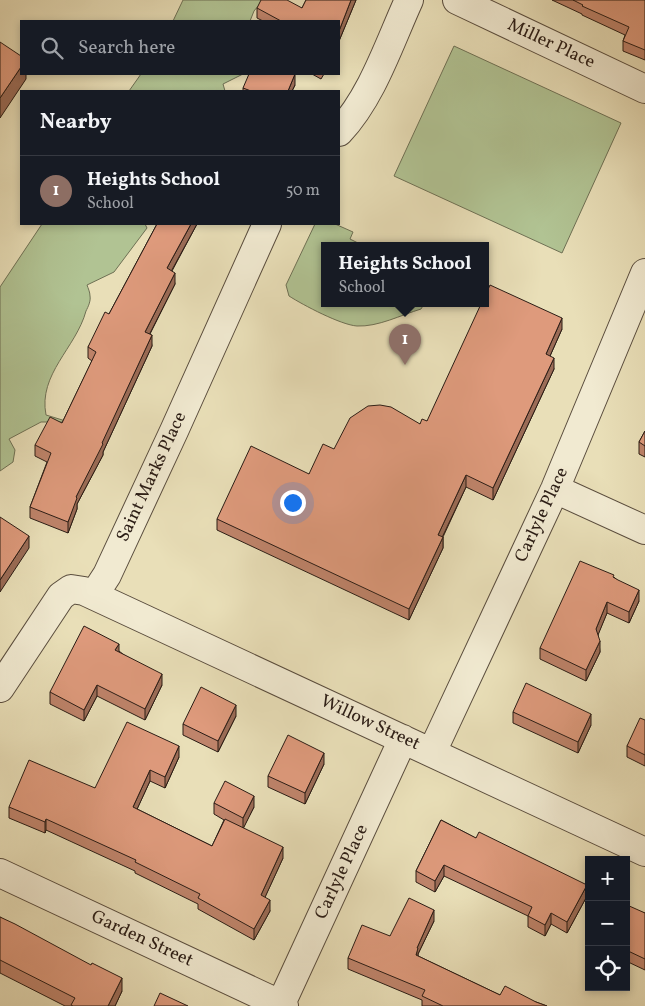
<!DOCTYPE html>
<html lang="en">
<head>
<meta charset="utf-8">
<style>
	:root { --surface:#171b24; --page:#242831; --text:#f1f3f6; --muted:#9ea1a6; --line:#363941; --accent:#c59692 }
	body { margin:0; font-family:Vollkorn,serif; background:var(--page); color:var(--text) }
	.controls { position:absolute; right:15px; bottom:15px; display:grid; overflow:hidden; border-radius:0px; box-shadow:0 2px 8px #0003 }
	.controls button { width:45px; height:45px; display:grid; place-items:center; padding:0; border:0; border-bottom:1px solid var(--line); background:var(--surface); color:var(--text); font:25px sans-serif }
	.you { position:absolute; left:292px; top:502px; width:18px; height:18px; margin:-12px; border:4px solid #fff; border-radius:50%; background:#1a73e8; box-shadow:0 0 0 8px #1a73e833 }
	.badge { display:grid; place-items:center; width:32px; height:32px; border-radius:50%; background:var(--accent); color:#fff; font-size:16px; font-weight:700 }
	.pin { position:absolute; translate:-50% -41px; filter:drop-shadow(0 1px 2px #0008) }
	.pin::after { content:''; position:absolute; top:26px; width:18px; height:15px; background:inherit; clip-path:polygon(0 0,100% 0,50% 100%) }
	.popup { position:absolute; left:321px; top:242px; width:168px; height:65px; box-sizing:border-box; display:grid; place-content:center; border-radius:0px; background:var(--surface); filter:drop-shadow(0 1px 4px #0005); font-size:16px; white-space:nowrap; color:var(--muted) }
	.popup b { font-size:19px; color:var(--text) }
	.popup::after { content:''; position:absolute; left:50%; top:100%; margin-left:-10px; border:10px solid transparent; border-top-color:var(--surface) }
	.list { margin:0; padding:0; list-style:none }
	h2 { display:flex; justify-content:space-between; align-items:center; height:65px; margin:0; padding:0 20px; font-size:21px }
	h2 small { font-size:16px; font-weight:400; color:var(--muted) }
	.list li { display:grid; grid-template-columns:32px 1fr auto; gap:15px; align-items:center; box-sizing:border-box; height:70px; padding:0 20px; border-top:1px solid var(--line) }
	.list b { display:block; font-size:19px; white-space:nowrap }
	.list p { margin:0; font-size:16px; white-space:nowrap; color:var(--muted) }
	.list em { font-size:16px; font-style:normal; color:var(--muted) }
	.icon { flex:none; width:28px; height:28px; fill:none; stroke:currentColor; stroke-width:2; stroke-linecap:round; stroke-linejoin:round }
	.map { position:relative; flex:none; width:645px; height:1006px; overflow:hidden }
	.search { position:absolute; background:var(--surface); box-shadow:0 2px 8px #0003; left:20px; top:20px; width:320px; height:55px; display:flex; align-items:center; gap:12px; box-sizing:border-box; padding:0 18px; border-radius:0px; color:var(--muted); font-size:19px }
	.panel { position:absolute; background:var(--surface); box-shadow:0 2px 8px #0003; left:20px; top:90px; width:320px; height:135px; border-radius:0px }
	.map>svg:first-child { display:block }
	.green { fill:#b1c393; stroke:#6e7054 }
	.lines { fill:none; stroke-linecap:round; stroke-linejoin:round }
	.minor-casing { stroke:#5a4d3e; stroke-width:30 }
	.minor { stroke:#f1ead1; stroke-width:28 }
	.wall { fill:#bf846b; stroke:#2a1c15 }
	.shaded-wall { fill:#9b6c57; stroke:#2a1c15 }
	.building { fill:#de9a7c; stroke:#2a1c15 }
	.labels { text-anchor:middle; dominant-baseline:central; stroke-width:5; stroke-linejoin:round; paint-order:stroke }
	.street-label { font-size:18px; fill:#2a1c15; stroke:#f1ead1 }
</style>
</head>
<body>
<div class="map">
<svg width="645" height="1006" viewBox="0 0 645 1006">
	<rect width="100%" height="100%" fill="#e9dfb8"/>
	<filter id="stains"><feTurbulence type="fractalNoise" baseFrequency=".004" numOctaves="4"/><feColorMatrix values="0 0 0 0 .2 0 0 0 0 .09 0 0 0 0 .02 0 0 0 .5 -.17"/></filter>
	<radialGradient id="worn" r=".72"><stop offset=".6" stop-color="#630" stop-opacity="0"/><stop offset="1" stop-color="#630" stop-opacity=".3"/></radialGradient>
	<path class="green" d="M183,0H263L254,11L250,21H173Z
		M454,46L621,123L562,253L394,176Z
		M141,74H243L223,84L225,91H129Z
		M42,224H145L147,228L114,272L87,285C88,288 90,292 90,296C91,301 88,307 86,311C76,348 38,374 46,415L69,422H41L9,439L15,450L13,462L0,471V287Z
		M315,224H335L353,232L350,239L364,246H325V304H424L421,309C401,315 378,327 357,326C341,325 303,305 289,296L286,285Z"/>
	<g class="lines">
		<defs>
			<path id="minor" d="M457,0L645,89
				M339,132C372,97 389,44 409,0
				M555,489L645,530
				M94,595L107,575L174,431L267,224
				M0,688L61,596L71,589L84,591L645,852
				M432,752L555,489L645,273
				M0,873L284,1006
				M280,1006L403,739"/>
		</defs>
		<use href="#minor" class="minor-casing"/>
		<use href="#minor" class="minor"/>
	</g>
	<path class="wall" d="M306,0H356L339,41V21H263L257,18V8H302Z
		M552,0H645V60L623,51V41L625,35L582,15V14Z
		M312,74H324L321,79Z
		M295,85L292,91H243V88Z
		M157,224H197L172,271L175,284L150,334L152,346L103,452V455L77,504V509L68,533L30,518V507L47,462L35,456V445L62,423L92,361L88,358V347L109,314Z
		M562,329L550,356L554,369L493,500L466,487L443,537V548L409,620L217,530V519L309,474L334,449L420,424L427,421Z
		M645,431V457L639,454V442Z
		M614,577L639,601L629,623L607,613L598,634L600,652L586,681L540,659V648Z
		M119,651L162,685L145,720L97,696L84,721L50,704V692Z
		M513,712L591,725L578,753L513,723Z
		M236,716L218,752L183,735V724Z
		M645,720V766L627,757V746Z
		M179,757L165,788L150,781L137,809L212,846L224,820L214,814V803L254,807L243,828L283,858L265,897L270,911L254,940L198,909V904L135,873V871L46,830L45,833L9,818V807L95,788Z
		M324,764L305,804L268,787V776Z
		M441,820L587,896L567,933L551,924L545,936L528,927V916L444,876L435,892L416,882V871Z
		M626,908L645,913V970L626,961Z
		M0,917L122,991L115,1006H65L0,973Z
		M434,921L418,954V956L500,995L536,1002L547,1006H422V1000L348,969V958L390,936Z"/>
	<path class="shaded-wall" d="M351,0H356L339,41V31Z
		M21,67V74H26V79L0,118V98Z
		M295,74V85L292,91H288Z
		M191,224H197L167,279V268Z
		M175,273V284L145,343V332Z
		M562,318V329L546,365V354Z
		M152,335V346L103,452V455L77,504V509L68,533V522L76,497Z
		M554,358V369L493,500V488Z
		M466,475V487L438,546V535Z
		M29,536V548L0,592V580Z
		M443,537V548L409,620V609Z
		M639,590V601L629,623V612Z
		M607,602V613L596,640V629Z
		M600,641V652L586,681V670Z
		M119,644V655L115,650Z
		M162,674V685L145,720V709Z
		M97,685V696L84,721V710Z
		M236,705V716L218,752V741Z
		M591,714V725L578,753V742Z
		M179,746V757L165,788V777Z
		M324,753V764L305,804V793Z
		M150,770V781L133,818V807Z
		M254,796V807L243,829V818Z
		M46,819V830L45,833V822Z
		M283,847V858L261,906V895Z
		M444,865V876L435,892V881Z
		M587,885V896L567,933V922Z
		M270,900V911L254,940V929Z
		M434,910V921L418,954V959L416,966L417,948Z
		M551,913V924L545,936V925Z
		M122,978V991L115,1006H108Z"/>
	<path class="building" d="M261,0H287L302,8L306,0H351L339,31V21H281L257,8Z
		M573,0H645V50L623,41L629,27L582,6L583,5Z
		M0,42L21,56V67L0,98Z
		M249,74H295L288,91H251L243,88Z
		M157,224H191L167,268L175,273L145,332L152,335L102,443L103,444L76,497L77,498L68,522L30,507L51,453L35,445L50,417L62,423L96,352L88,347L105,312L109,314Z
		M490,285L562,318L546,354L554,358L493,488L466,475L438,535L443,537L409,609L217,519L251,446L309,474L323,444L334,449L350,418L368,406L380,405L391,407L420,424L422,419L427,421L481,304H485V296Z
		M645,431V446L639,442Z
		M0,517L29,536L0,580Z
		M580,561L614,575L613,577L618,580L639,590L629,612L607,602L596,629L600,641L586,670L540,648Z
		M84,626L119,644L115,650L162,674L145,709L97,685L84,710L50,692Z
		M526,683L591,714L578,742L513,712Z
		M201,687L236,705L218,741L183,724Z
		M640,718L645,720V755L627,746Z
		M127,722L179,746L165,777L150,770L133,807L212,846L225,819L283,847L261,895L270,900L254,929L198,898L200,894L135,862L136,860L46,819L45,822L9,807L29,760L95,788Z
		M288,735L324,753L305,793L268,776Z
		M225,781L254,796L243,818L214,803Z
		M441,820L476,838L479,832L587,885L567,922L551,913L545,925L528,916L532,907L444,865L435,881L416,871Z
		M409,898L434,910L417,948H418L416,955L500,995L505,986L536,1002L547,1006H443L422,996L425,990L348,958L362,925L390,936Z
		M627,905L645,913V959L626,950V908Z
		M0,917L15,924L91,965L92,963L122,978L108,1006H73L71,1005L75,998L0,960Z
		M160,993L188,1006H154Z"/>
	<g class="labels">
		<g class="street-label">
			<text transform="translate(551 44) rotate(25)">Miller Place</text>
			<text transform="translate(152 477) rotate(-65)">Saint Marks Place</text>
			<text transform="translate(542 515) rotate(-65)">Carlyle Place</text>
			<text transform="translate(370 723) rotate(25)">Willow Street</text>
			<text transform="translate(342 872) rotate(-65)">Carlyle Place</text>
			<text transform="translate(142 939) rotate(25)">Garden Street</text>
		</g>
	</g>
	<rect width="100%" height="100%" filter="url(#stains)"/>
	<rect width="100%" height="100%" fill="url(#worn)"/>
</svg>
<div class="controls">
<button>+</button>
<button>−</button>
<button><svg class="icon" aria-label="locate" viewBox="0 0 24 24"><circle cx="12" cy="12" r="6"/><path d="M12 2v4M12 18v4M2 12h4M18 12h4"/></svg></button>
</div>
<div class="you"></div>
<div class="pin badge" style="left:405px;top:365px;background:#8d6e63">1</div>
<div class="popup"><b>Heights School</b>School</div>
<div class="search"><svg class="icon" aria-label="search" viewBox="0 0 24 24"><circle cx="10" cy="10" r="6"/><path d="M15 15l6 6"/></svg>Search here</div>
<section class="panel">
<h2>Nearby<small></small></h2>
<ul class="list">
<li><span class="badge" style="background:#8d6e63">1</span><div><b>Heights School</b><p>School</p></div><em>50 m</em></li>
</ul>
</section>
</div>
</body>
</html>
